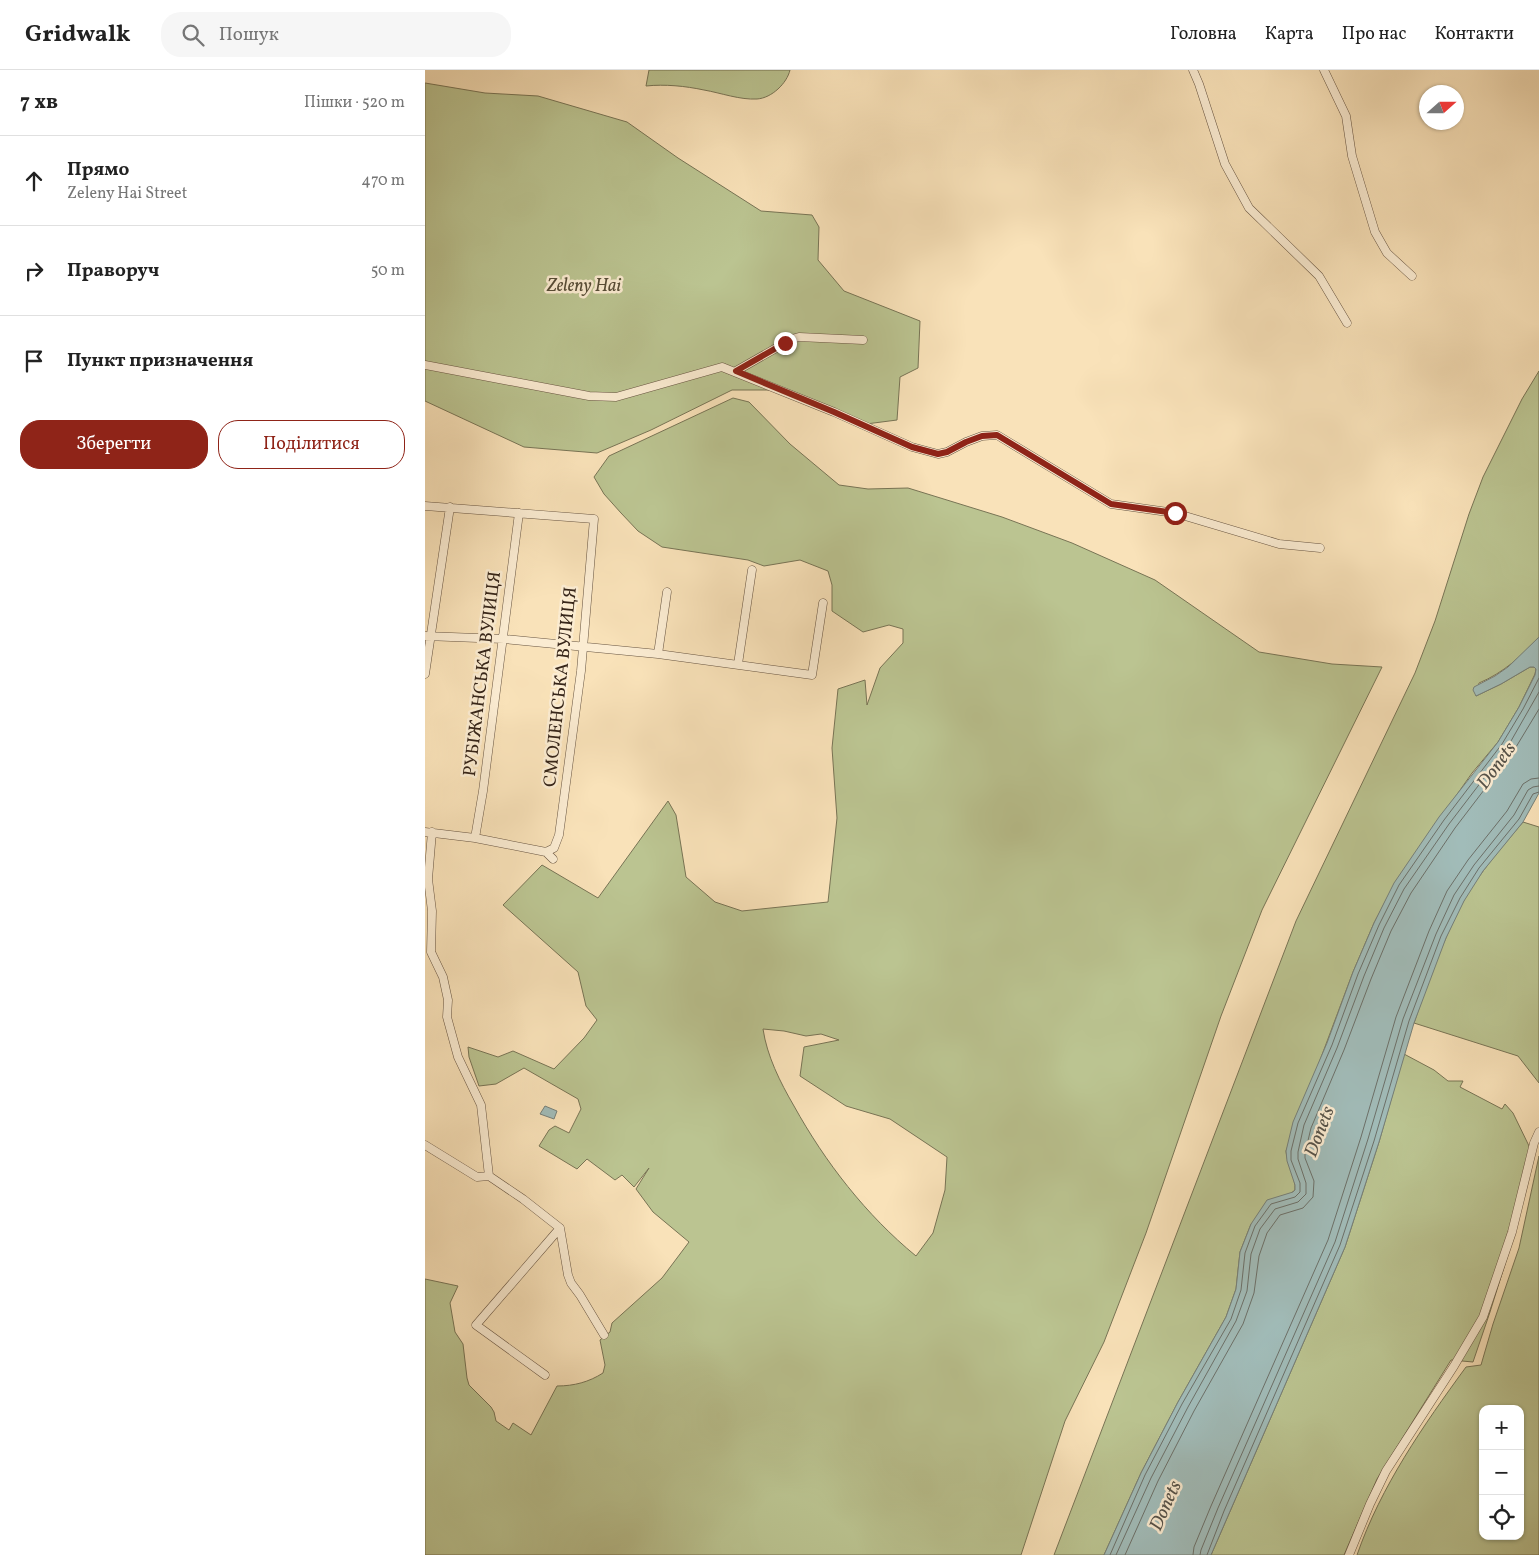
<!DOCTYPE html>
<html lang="uk">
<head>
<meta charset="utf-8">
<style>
	:root { --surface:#fff; --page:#f6f6f6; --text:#222; --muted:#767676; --line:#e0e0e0; --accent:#8f2418 }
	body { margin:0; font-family:Vollkorn,serif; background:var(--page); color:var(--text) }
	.controls { position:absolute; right:15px; bottom:15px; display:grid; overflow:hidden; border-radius:10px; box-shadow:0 1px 4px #0004 }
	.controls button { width:45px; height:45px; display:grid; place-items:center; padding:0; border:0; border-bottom:1px solid var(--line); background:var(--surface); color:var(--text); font:25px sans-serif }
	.compass { position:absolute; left:994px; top:15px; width:45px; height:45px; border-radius:50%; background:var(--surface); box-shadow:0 1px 4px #0004; rotate:69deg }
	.stop { position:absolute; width:15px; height:15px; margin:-11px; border:4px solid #8f2418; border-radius:50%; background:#fff }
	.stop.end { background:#8f2418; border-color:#fff; box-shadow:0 1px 5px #0008 }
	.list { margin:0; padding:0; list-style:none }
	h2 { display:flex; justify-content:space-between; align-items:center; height:65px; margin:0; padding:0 20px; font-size:21px }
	h2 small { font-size:16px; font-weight:400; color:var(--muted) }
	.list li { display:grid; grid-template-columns:32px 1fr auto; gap:15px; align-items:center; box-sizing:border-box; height:90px; padding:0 20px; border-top:1px solid var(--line) }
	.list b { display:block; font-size:19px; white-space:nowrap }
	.list p { margin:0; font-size:16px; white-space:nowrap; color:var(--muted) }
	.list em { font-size:16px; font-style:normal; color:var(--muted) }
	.actions { display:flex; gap:10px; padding:15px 20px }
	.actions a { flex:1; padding:11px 0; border:1px solid var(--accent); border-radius:20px; text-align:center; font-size:18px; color:var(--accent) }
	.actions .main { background:var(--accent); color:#fff }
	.icon { flex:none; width:28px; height:28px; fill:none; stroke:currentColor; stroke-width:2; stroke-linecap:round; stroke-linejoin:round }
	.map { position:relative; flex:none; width:1114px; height:1485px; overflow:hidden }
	header { display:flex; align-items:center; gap:30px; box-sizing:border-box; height:70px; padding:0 25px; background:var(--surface); border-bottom:1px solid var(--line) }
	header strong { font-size:24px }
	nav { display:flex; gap:28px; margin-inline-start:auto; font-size:18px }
	.search { width:350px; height:45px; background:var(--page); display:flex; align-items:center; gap:12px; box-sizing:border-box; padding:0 18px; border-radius:20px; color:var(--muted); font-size:19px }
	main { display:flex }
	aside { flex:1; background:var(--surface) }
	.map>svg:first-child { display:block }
	.green { fill:#bbc491; stroke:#787455; fill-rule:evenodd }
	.water { fill:#a1bcb9; stroke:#768079 }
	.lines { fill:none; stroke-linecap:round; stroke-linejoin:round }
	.shore { stroke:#6c7069; stroke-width:1 }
	.street-casing { stroke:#675441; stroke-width:9 }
	.street { stroke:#fbecd2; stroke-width:8 }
	.route { stroke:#8f2418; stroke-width:6 }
	.labels { text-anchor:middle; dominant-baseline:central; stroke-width:5; stroke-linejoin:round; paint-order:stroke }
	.park-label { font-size:18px; font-style:italic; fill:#574d37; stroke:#fbecd2 }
	.street-label { font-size:18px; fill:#362519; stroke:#fbecd2 }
	.water-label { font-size:19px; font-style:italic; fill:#565249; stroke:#fbecd2 }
</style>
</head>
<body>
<header>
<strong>Gridwalk</strong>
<div class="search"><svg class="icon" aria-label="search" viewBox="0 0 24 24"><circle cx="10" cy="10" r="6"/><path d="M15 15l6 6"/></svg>Пошук</div>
<nav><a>Головна</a><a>Карта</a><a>Про нас</a><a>Контакти</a></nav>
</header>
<main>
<aside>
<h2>7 хв<small>Пішки · 520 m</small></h2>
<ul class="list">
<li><svg class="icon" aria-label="ahead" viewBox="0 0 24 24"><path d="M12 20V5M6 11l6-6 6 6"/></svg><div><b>Прямо</b><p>Zeleny Hai Street</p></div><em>470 m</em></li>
<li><svg class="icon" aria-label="right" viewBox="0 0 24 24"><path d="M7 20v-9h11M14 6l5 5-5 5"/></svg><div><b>Праворуч</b></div><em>50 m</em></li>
<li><svg class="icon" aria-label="arrive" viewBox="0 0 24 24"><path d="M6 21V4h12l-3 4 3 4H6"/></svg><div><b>Пункт призначення</b></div></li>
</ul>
<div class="actions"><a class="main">Зберегти</a><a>Поділитися</a></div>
</aside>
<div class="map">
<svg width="1114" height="1485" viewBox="0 0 1114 1485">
	<rect width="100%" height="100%" fill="#f9e2b9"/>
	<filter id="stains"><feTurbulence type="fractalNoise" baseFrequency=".004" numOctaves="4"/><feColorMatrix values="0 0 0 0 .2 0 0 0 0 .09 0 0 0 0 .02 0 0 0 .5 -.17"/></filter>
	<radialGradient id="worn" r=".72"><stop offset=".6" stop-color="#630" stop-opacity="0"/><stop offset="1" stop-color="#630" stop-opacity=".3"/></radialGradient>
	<path class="green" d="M224,0H365C362,13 347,28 332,29C315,30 296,23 279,20C260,16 240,14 221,16Z
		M0,13L60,23L113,26L202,52L253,88L336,141L387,145L394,157L393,190L419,221L495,251L493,298L475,307L472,350L441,354L363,320H307L226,360L172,383L99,377L0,331Z
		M1114,301V567C1097,586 1078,603 1054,613L1051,626L1076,614L1105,597H1109L1111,599L1110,604L1094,637L1073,672L1047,703L970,813L949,853L928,902L861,1081C862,1095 871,1108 870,1120L826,1154L815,1182L811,1219L801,1247L753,1332L716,1403L679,1485H629L871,851L990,603L1010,551L1044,444L1058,407L1097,329Z
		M308,328L324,332L365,374L414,415L443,419L483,418L577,447L647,473L730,510L834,582L907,594L957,597L837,840L796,946L721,1163L679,1272L640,1351L596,1485H0V1209L33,1216L25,1233L30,1262L38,1274L42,1308L44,1315L66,1337L69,1342L71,1351L84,1360L88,1353L106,1365L132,1316C149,1316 164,1312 178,1303L180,1295L175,1270L185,1262L187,1253L237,1208L264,1172L228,1142L211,1119L224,1098L209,1117L197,1105L190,1110L162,1089L152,1099L114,1076L124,1060L130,1056L144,1063L156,1039L153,1029L99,998L71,1014L54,1016L44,987L43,977L73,987L88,981L129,999L159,968L172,950L161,936L153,902L78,835L117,795L173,828L243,731L251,745L261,807L290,832L317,841L403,832L412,748L407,678L413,619L440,610L442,635L455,598L478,573V559L464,555L438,562L407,541V515L403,501L375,490L339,496L323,490L237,477L213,461L196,443L179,424L169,407L184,386ZM338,959L359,961L381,966L396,964L414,970L379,977L375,1006L421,1036L465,1049L522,1087L520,1120L508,1163L491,1186C441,1145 400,1092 369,1036C355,1012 342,986 338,959Z
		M1098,752L1114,757V1013L1093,986L989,953C1003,912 1018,870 1038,832C1054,803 1077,777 1098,752Z
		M979,984L1009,1000L1023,1011H1038L1035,1017L1077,1039L1080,1034L1088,1043L1105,1078L1091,1159L1065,1242L1048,1292L1026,1290L952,1409L919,1485H786L920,1177L954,1072Z
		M1114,1086V1485H932C956,1416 998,1356 1041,1297L1056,1295L1068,1254L1094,1178ZM1058,1339H1095V1466H1058Z"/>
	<path class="water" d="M1114,567V723L1098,752L1058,801L1039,831L1021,868L989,953L954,1072L920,1177L786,1485H679L716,1403L753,1332L801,1247L811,1219L815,1182L826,1154L842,1130L868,1122L870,1120V1115L862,1091L861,1081L868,1052L902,973L928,902L949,853L969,813L1014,747L1073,672L1094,637L1110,605L1111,599L1109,597H1105L1076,614L1051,626L1048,620L1049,617L1070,606L1083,597Z
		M120,1036L132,1041L129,1049L115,1044Z"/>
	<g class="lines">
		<path class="shore" d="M685,1485L720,1405L757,1334L806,1249L816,1220L820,1183L830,1156L846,1134L870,1127L875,1122V1113L866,1090V1081L873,1053L907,975L933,904L954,855L974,815L1019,750L1077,674L1098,639L1114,608
			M691,1485L726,1408L763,1337L811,1251L822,1221L826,1184L835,1159L850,1139L873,1132L881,1124V1113L873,1089V1082L879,1055L912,978L939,906L959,858L979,819L1024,754L1082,678L1114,622
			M700,1485L733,1411L769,1341L818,1254L829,1223L834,1186L842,1163L855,1145L878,1138L888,1127L889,1111L880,1088V1083L886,1058L919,980L946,909L966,861L986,823L1030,758L1088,682L1114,639
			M768,1485L769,1477L786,1436L903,1170L936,1067L971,947L1004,861L1022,821L1043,790L1082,741L1098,714L1106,709L1114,708
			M775,1485L776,1480L793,1438L910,1172L943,1069L978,949L1011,864L1029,825L1049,795L1089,745L1103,720L1108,717L1114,716
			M782,1485L799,1441L915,1175L949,1071L984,951L1016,866L1035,828L1054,798L1094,749L1108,724L1114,722"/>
		<defs>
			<path id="street" d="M768,0L774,14L800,94L824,138L894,206L922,253
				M899,0L921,46L927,86L950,162L962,183L987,206
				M0,295L164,326L191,327L297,297L409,342L487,377L513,384L522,382L541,372L557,366L572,365L686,434L750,443L854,474L895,478
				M311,301L367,269L374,267L438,270
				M0,436L169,449L156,601L134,765L129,778L121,782
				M0,566L79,569L233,584L387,605L398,533
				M233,584L242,522
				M313,594L327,500
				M0,604L25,437
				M0,762L50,768L121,782L128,789
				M7,762L3,809L7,841L6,882L18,907L23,930L22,947L33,987L56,1035L64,1106
				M50,768L58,721L94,443
				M0,1075L52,1107L64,1106L98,1129L135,1158L143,1205L146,1213L155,1225L179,1265
				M120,1305L51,1255L135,1158
				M924,1485L945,1434L961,1401L1029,1296L1058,1247L1087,1162L1109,1073L1114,1062"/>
		</defs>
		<use href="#street" class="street-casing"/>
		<use href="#street" class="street"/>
	</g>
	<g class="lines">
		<path class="route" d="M360,273L311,301L409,342L487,377L513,384L522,382L541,372L557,366L572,365L686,434L750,443"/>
	</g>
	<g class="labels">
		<g class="park-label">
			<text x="159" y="216">Zeleny Hai</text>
		</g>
		<g class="street-label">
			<text transform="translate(58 604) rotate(-83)">РУБІЖАНСЬКА ВУЛИЦЯ</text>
			<text transform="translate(136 617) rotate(-84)">СМОЛЕНСЬКА ВУЛИЦЯ</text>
		</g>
		<g class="water-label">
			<text transform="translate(1072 696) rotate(-54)">Donets</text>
			<text transform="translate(895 1062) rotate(-69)">Donets</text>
			<text transform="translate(741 1436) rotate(-66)">Donets</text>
		</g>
	</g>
	<rect width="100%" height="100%" filter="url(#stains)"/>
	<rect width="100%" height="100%" fill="url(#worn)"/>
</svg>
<div class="controls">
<button>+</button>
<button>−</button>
<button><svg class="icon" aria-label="locate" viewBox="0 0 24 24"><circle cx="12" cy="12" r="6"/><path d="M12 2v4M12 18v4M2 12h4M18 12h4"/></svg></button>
</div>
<svg class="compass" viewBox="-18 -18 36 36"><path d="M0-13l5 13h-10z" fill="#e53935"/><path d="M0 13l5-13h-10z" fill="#767676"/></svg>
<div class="stop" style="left:750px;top:443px"></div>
<div class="stop end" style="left:360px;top:273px"></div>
</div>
</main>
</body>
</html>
